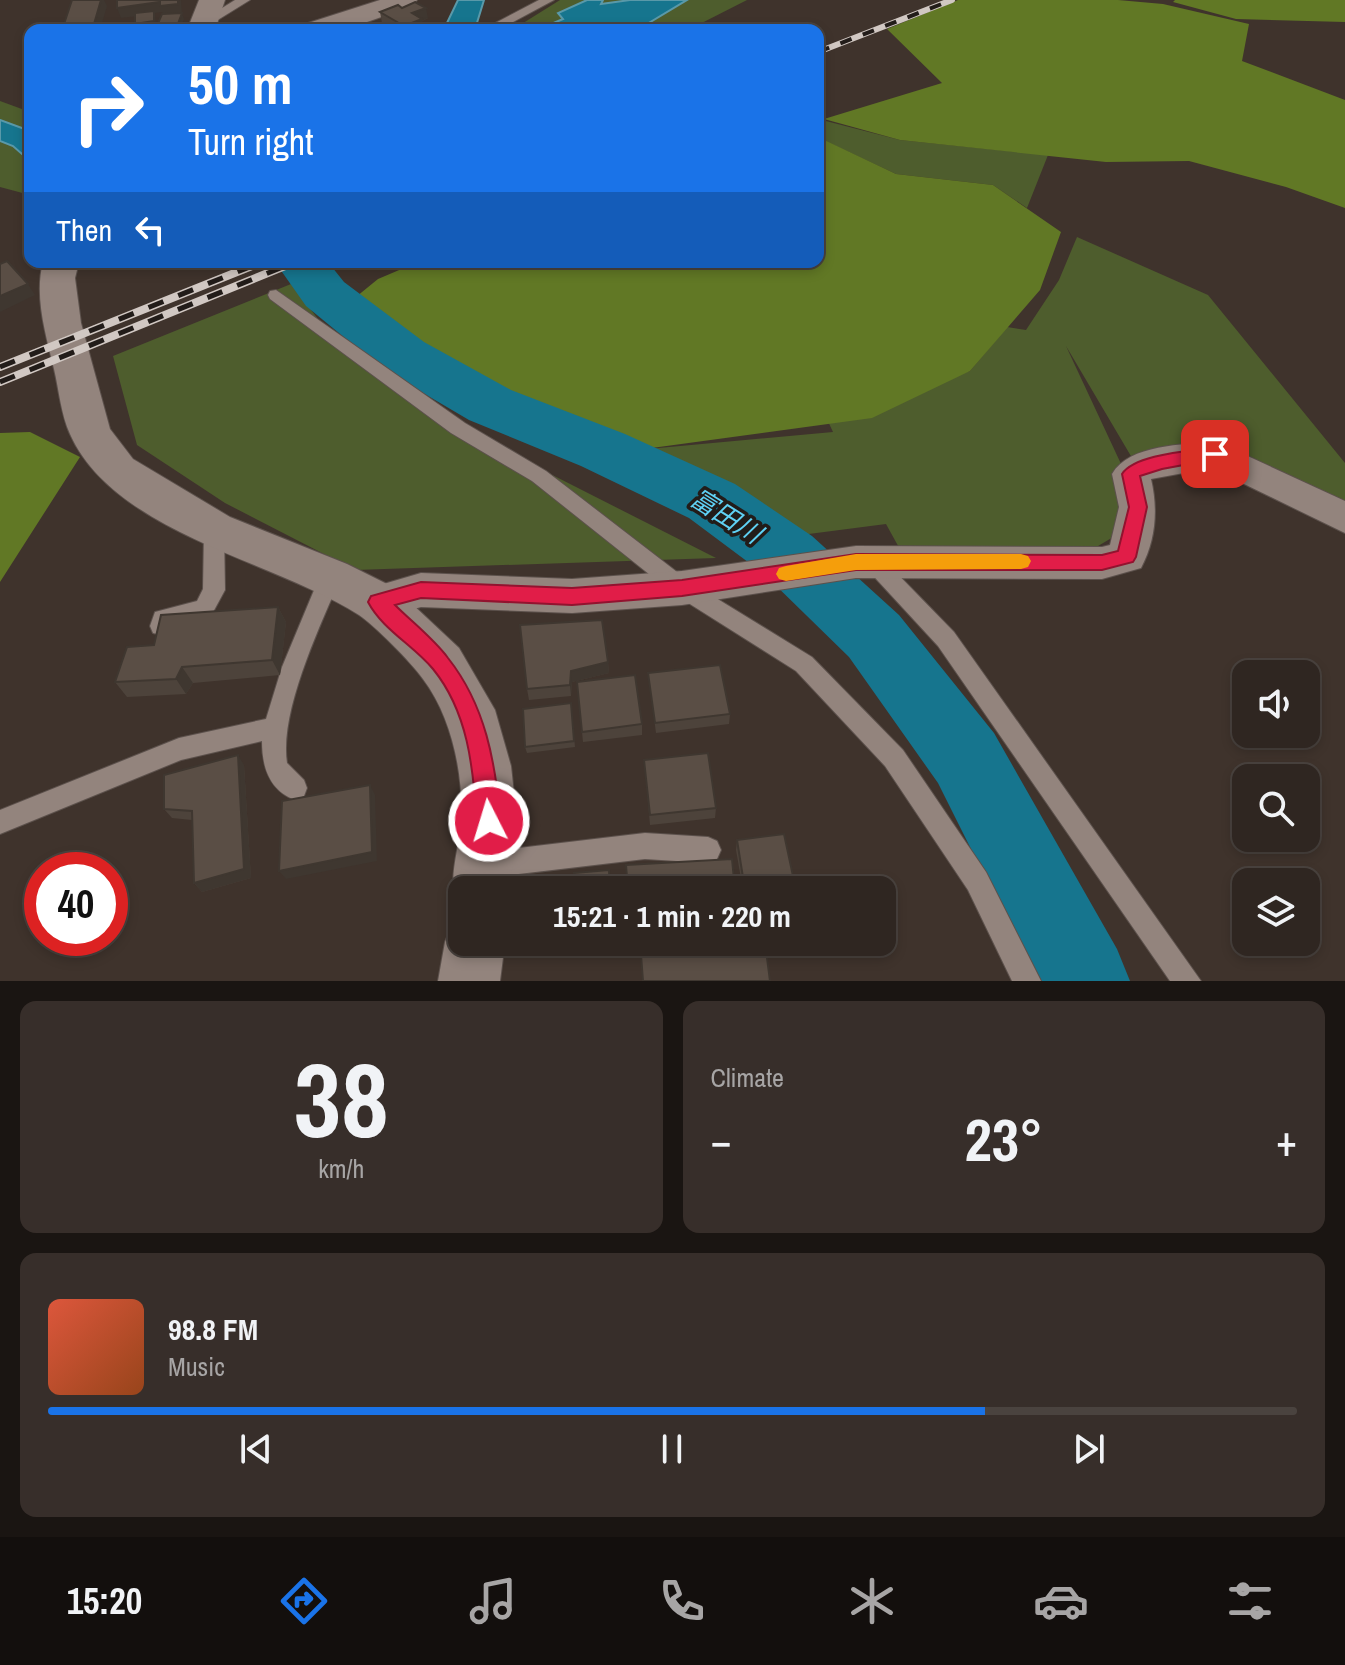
<!DOCTYPE html>
<html lang="en">
<head>
<meta charset="utf-8">
<style>
  body { margin:0; font-family:"Archivo Narrow","Noto Sans JP",sans-serif; background:#372e2a; color:#f1f3f6; height:100vh; display:flex; flex-direction:column; font-size:30px; white-space:nowrap }
  * { box-sizing:border-box; margin:0 }
  p { font-size:26px; color:#a7a5a5 }
  .icon { flex:none; width:44px; height:44px; fill:none; stroke:currentColor; stroke-width:2; stroke-linecap:round; stroke-linejoin:round }
  .map { position:relative; height:981px; overflow:hidden }
  .details { display:flex; flex-direction:column; gap:20px; padding:20px; background:#1a1512; flex:1 }
  .details>* { flex:none }
  .guide { position:absolute; left:24px; top:24px; width:800px; height:244px; border-radius:16px; box-shadow:0 4px 12px #0003,0 0 0 2px #4a433f; background:#1a73e8; color:#fff; overflow:hidden }
  .tools { position:absolute; left:1232px; top:660px; display:grid; gap:16px }
  .tools a { display:grid; place-items:center; width:88px; height:88px; border-radius:16px; background:#2f2621; box-shadow:0 4px 12px #0003,0 0 0 2px #4a433f; font-size:40px }
  .speed { position:absolute; left:24px; top:852px; display:flex; gap:16px; font-size:40px; font-weight:700; text-align:center }
  .speed>* { display:grid; place-content:center; width:104px; height:104px; border-radius:50%; background:#2f2621; box-shadow:0 4px 12px #0003,0 0 0 2px #4a433f; line-height:1 }
  .speed .limit { border:12px solid #d22; background:#fff; color:#111 }
  .pin { position:absolute; display:grid; place-items:center; width:68px; height:68px; color:#fff; margin:-34px; border-radius:16px; box-shadow:0 4px 12px #0006 }
  .me { position:absolute; width:88px; margin:-44px; rotate:355deg; stroke-linejoin:round; filter:drop-shadow(0 0 6px #0008) }
  .turn { display:flex; align-items:center; gap:28px; height:168px; padding:0 32px; font-size:36px }
  .turn .icon { width:104px; height:104px; stroke-width:2.5 }
  .turn b { display:block; font-size:56px; line-height:68px }
  .then { display:flex; align-items:center; height:76px; padding:0 32px; background:#0003; gap:16px; font-size:30px }
  .big { font-size:60px; font-weight:700; line-height:1.1 }
  .details .widget { flex:1; display:flex; flex-direction:column; justify-content:center; gap:12px; min-width:0; padding:0 28px; border-radius:16px; background:#372e2a }
  .details .dial { align-items:center; gap:0 }
  .dial b { font-size:104px; line-height:1 }
  .song { display:flex; align-items:center; gap:24px }
  .cover { width:96px; height:96px; border-radius:12px; background:linear-gradient(135deg,hsl(10 70% 55%),hsl(20 70% 35%)) }
  .played { height:8px; border-radius:4px; background:linear-gradient(90deg,#1a73e8 75%,#4a433f 75%) }
  .keys { display:flex; justify-content:space-around; direction:ltr }
  .heat { display:flex; justify-content:space-between; align-items:center; font-size:44px; direction:ltr }
  .details .tiles { flex:1; display:grid; gap:20px; grid-template-columns:1fr 1fr }
  .widget:last-child { grid-column:span 2 }
  .trip { position:absolute; left:448px; top:876px; width:448px; height:80px; border-radius:16px; background:#2f2621; box-shadow:0 4px 12px #0003,0 0 0 2px #4a433f; font-weight:700; line-height:80px; text-align:center }
  .tabs { display:flex; height:128px; justify-content:space-around; align-items:center; background:#130f0d; color:#a7a5a5 }
  .tabs .icon { width:56px; height:56px }
  .tabs .selected { color:#1a73e8 }
  .tabs b { font-size:36px; color:#f1f3f6 }
  .map>svg:first-child { display:block }
  .green { fill:#4e5d2d }
  .forest { fill:#617825 }
  .water { fill:#16758e; stroke:#5999a9; stroke-width:2 }
  .lines { fill:none; stroke-linecap:round; stroke-linejoin:round }
  .river { fill:#16758e; fill-rule:evenodd }
  .service-casing { stroke:#5c514c; stroke-width:2 }
  .minor-casing { stroke:#5c514c; stroke-width:2 }
  .tertiary-casing { stroke:#5c514c; stroke-width:2 }
  .service { fill:#93847d; fill-rule:evenodd }
  .minor { fill:#93847d; fill-rule:evenodd }
  .tertiary { fill:#93847d; fill-rule:evenodd }
  .rail-far1-casing { stroke:#d1c8c3; stroke-width:6 }
  .rail-casing { stroke:#d1c8c3; stroke-width:8 }
  .rail-far1 { stroke:#221c19; stroke-width:4; stroke-dasharray:12; stroke-linecap:butt }
  .rail { stroke:#221c19; stroke-width:5; stroke-dasharray:16; stroke-linecap:butt }
  .wall { fill:#4d433b }
  .shaded-wall { fill:#3f3730 }
  .building { fill:#5a4e45; stroke:#3f3730; stroke-width:2 }
  .route { fill:#e11d48; stroke:#92132f; stroke-width:2 }
  .slow { fill:#f59e0b }
  .labels { text-anchor:middle; stroke-width:7; stroke-linejoin:round; paint-order:stroke }
  .water-label { font-size:26px; font-style:italic; fill:#5fd1f4; stroke:#221c19 }
</style>
</head>
<body>
<div class="map">
<svg width="1345" height="981" viewBox="0 0 1345 981">
  <rect width="100%" height="100%" fill="#3f332c"/>
  <path class="green" d="M560,0H747L688,30H512Z
    M0,101L30,112V195L0,187Z
    M818,119L900,140L1048,155L1027,208L993,185L896,174L821,139Z
    M1077,237L1208,295L1345,463V503L1252,459L1138,468L1066,346L1122,466L1135,524L1088,552L902,553L886,524L801,535L637,450L833,432L826,417L970,371L1007,327L1026,330L1059,280Z
    M291,284L335,341L442,419L716,558L355,570L225,503L137,445L113,356Z"/>
  <path class="forest" d="M958,0H1118L1163,4L1249,24L1242,61L1345,100V208L1286,187L1189,161L1106,162L900,140L824,119L942,83L887,29Z
    M1175,0H1345V22L1236,19L1173,2Z
    M818,137L896,174L993,185L1061,232L1040,290L970,371L872,418L637,450L563,434L476,383L404,356L351,301L378,279L418,262H818Z
    M30,432L80,457L0,582V433Z"/>
  <path class="water" d="M458,0H484L476,26L467,30H449L446,25Z
    M587,0H603L601,4L630,0H687L637,30H537L563,19L558,13Z
    M0,120L30,131V161L13,146L0,141Z"/>
  <g class="lines">
    <path class="river" d="M275,262H328L344,282L424,342L511,390L625,434L735,484L812,536L899,615L994,733L1117,949L1130,981H1037L938,783L849,657L764,574L689,518L581,466L469,420L384,370L306,306Z"/>
    <g class="service-casing">
      <path id="service" d="M235,0H250L208,26L198,23Z
        M539,0H554L498,30H482Z
        M276,290L465,423L546,471L690,582L812,657L903,750L986,872L1041,981H1012L968,890L885,766L796,671L674,594L532,481L451,433L270,299L268,295L270,291Z
        M214,522L221,524L224,530L225,590L212,614L172,626L169,633L161,635L153,633L150,626L155,612L197,601L203,589L204,530L207,524Z
        M873,554L880,556L954,632L1201,981H1170L938,646L866,568L862,562L866,556Z
        M330,568L338,571L341,577C320,626 279,712 287,763L304,780L307,788L304,796L295,800C269,790 262,767 262,741L181,760L0,834V810L179,738L266,719L282,667L322,571Z
        M645,833L708,837L717,841L721,850L717,859L708,863L645,859L486,878L477,874L473,865L477,856L486,852Z"/>
    </g>
    <g class="minor-casing">
      <path id="minor" d="M1215,441L1345,501V533L1211,468L1151,479C1158,509 1156,540 1141,568L1102,579L856,578L682,605L572,613L421,607L378,619L363,614L357,602L363,590L421,573L572,579L682,571L856,546L1102,547L1110,545L1119,507L1112,474C1129,444 1184,445 1215,441Z"/>
    </g>
    <g class="tertiary-casing">
      <path id="tertiary" d="M199,0H225L215,30H187Z
        M380,0H417L413,6L344,30H301L305,24Z
        M43,262H79L75,278L81,323L110,429L133,459L230,517L347,564L395,588L459,648L495,710L511,766L517,821L510,890H462V911C444,886 459,853 461,823C464,776 452,717 423,679C412,663 374,625 359,615C275,561 114,533 70,434C61,415 59,390 54,369C46,335 34,297 43,262Z
        M462,917V942H505L500,981H438L445,942L454,921Z"/>
    </g>
    <use href="#service" class="service"/>
    <use href="#minor" class="minor"/>
    <use href="#tertiary" class="tertiary"/>
    <g class="rail-far1-casing">
      <path id="rail-far1" d="M818,52L952,0"/>
    </g>
    <g class="rail-casing">
      <path id="rail" d="M0,367L262,262
        M0,382L295,262"/>
    </g>
    <use href="#rail-far1" class="rail-far1"/>
    <use href="#rail" class="rail"/>
  </g>
  <path class="wall" d="M380,12L428,18L422,21L424,29L422,30H394L382,23Z
    M278,607L286,622L280,675L193,683L186,694L127,697L115,682L154,645Z
    M608,662L609,673L572,682L571,696L529,700L527,689Z
    M648,673L730,714L729,724L656,733Z
    M571,703L575,747L527,753L525,747Z
    M642,724V735L583,742L582,732Z
    M244,765L251,878L202,892L194,883L192,820L172,818L164,809Z
    M645,770L716,808L715,818L650,825Z
    M737,840L796,890H743L736,850Z
    M562,942V954L526,957L525,953Z"/>
  <path class="shaded-wall" d="M101,0H104L107,6L100,30H64L63,27Z
    M181,0L182,14L184,19L180,30H176L164,17L162,12L155,13L156,26L137,29L135,24L154,14L121,18L117,8Z
    M426,8L428,18L422,21L424,29L405,30L404,26L412,13Z
    M28,284L35,295L0,312V296Z
    M278,607L286,622L280,675L272,660Z
    M608,662L609,673L572,682L571,696L570,685L571,671Z
    M182,667L193,683L186,694L176,679Z
    M238,755L244,765L251,878L202,892L194,883Z
    M370,785L375,795L377,861L286,879L279,871Z"/>
  <path class="building" d="M72,0H101L94,24L63,27Z
    M117,0H178V4L160,6V2L117,8Z
    M415,2L426,8L412,13L422,19L404,26L380,12L398,5L402,8Z
    M154,11V21L135,24V13Z
    M182,13L176,29L155,30L162,14Z
    M7,261L28,284L0,296V264Z
    M278,607L272,660L182,667L176,679L115,682L127,647L154,645L161,615Z
    M602,620L608,662L571,671L570,685L527,689L520,625Z
    M720,665L730,714L655,723L648,673Z
    M635,675L642,724L582,732L577,682Z
    M571,703L574,741L525,747L523,709Z
    M708,753L716,808L650,815L644,760Z
    M238,755L244,869L194,883L192,811L164,809V775Z
    M370,785L372,852L279,871L282,801Z
    M784,834L796,890H745L737,840Z
    M732,859L735,890H628L626,865Z
    M609,870L610,890H574V873Z
    M560,886L561,890H525Z
    M525,942H561V950L525,953Z
    M640,942H765L770,981H643Z"/>
  <path class="route" d="M1215,447L1221,449L1224,454L1221,458L1162,469L1140,476L1147,507L1136,557L1133,562L1102,570H856L682,596L572,605L421,598L395,605C412,622 434,639 448,658C486,706 495,762 501,821L497,829L489,832L481,829L477,821C473,767 468,712 433,669C414,646 382,629 368,602L371,596L421,582L572,588L682,580L856,554L1102,555L1118,551L1129,507L1122,474C1135,454 1191,451 1215,447Z"/>
  <path class="slow" d="M856,554H1021L1028,556L1031,561L1028,567L1021,569L856,570L786,581L779,579L776,574L779,568L786,566Z"/>
  <g class="labels">
    <g class="water-label">
      <text transform="translate(726 516) rotate(32)" y="9">富田川</text>
    </g>
  </g>
</svg>
<div class="tools">
<a><svg class="icon" aria-label="sound" viewBox="0 0 24 24"><path d="M4 9h4l5-4v14l-5-4H4zM17 9q2 3 0 6"/></svg></a>
<a><svg class="icon" aria-label="search" viewBox="0 0 24 24"><circle cx="10" cy="10" r="6"/><path d="M15 15l6 6"/></svg></a>
<a><svg class="icon" aria-label="layers" viewBox="0 0 24 24"><path d="M12 4l9 5-9 5-9-5zM3 14l9 5 9-5"/></svg></a>
</div>
<div class="speed"><div class="limit">40</div></div>
<div class="pin" style="left:1215px;top:454px;background:#d93025"><svg class="icon" aria-label="arrive" viewBox="0 0 24 24"><path d="M6 21V4h12l-3 4 3 4H6"/></svg></div>
<svg class="me" style="left:489px;top:821px" viewBox="-20 -20 40 40"><circle r="17" fill="#e11d48" stroke="#fff" stroke-width="3"/><path d="M0-11L8 9 0 5-8 9z" fill="#fff"/></svg>
<div class="trip">15:21 · 1 min · 220 m</div>
<div class="guide">
<div class="turn"><svg class="icon" aria-label="right" viewBox="0 0 24 24"><path d="M7 20v-9h11M14 6l5 5-5 5"/></svg><div><b>50 m</b>Turn right</div></div>
<div class="then">Then<svg class="icon" aria-label="left" viewBox="0 0 24 24"><path d="M17 20v-9H6M10 6l-5 5 5 5"/></svg></div>
</div>
</div>
<section class="details">
<div class="tiles">
<div class="widget dial"><b>38</b><p>km/h</p></div>
<div class="widget"><p>Climate</p>
<div class="heat"><a>−</a><b class="big">23°</b><a>+</a></div>
</div>
<div class="widget">
<div class="song"><i class="cover"></i><div><b>98.8 FM</b><p>Music</p></div></div>
<div class="played"></div>
<div class="keys"><svg class="icon" aria-label="previous" viewBox="0 0 24 24"><path d="M18 5L8 12l10 7zM5 5v14"/></svg><svg class="icon" aria-label="pause" viewBox="0 0 24 24"><path d="M8 5v14M16 5v14"/></svg><svg class="icon" aria-label="next" viewBox="0 0 24 24"><path d="M6 5l10 7-10 7zM19 5v14"/></svg></div>
</div>
</div>
</section>
<nav class="tabs">
<b>15:20</b>
<svg class="icon selected" aria-label="directions" viewBox="0 0 24 24"><path d="M12 3l9 9-9 9-9-9zM9 14v-3h6M13 9l2 2-2 2"/></svg>
<svg class="icon" aria-label="music" viewBox="0 0 24 24"><path d="M9 18V5l10-2v13"/><circle cx="6" cy="18" r="3"/><circle cx="16" cy="16" r="3"/></svg>
<svg class="icon" aria-label="phone" viewBox="0 0 24 24"><path d="M5 4h4l2 5-3 2q2 4 5 5l2-3 5 2v4C11 20 4 13 5 4z"/></svg>
<svg class="icon" aria-label="climate" viewBox="0 0 24 24"><path d="M12 3v18M4 7l16 10M4 17L20 7"/></svg>
<svg class="icon" aria-label="car" viewBox="0 0 24 24"><path d="M5 17H2v-5l4-1 3-4h7l3 4 3 1v5h-3M9 17h6M6 11h13"/><circle cx="7" cy="17" r="2"/><circle cx="17" cy="17" r="2"/></svg>
<svg class="icon" aria-label="filters" viewBox="0 0 24 24"><path d="M4 7h16M4 17h16"/><circle cx="9" cy="7" r="2"/><circle cx="15" cy="17" r="2"/></svg>
</nav>
</body>
</html>
